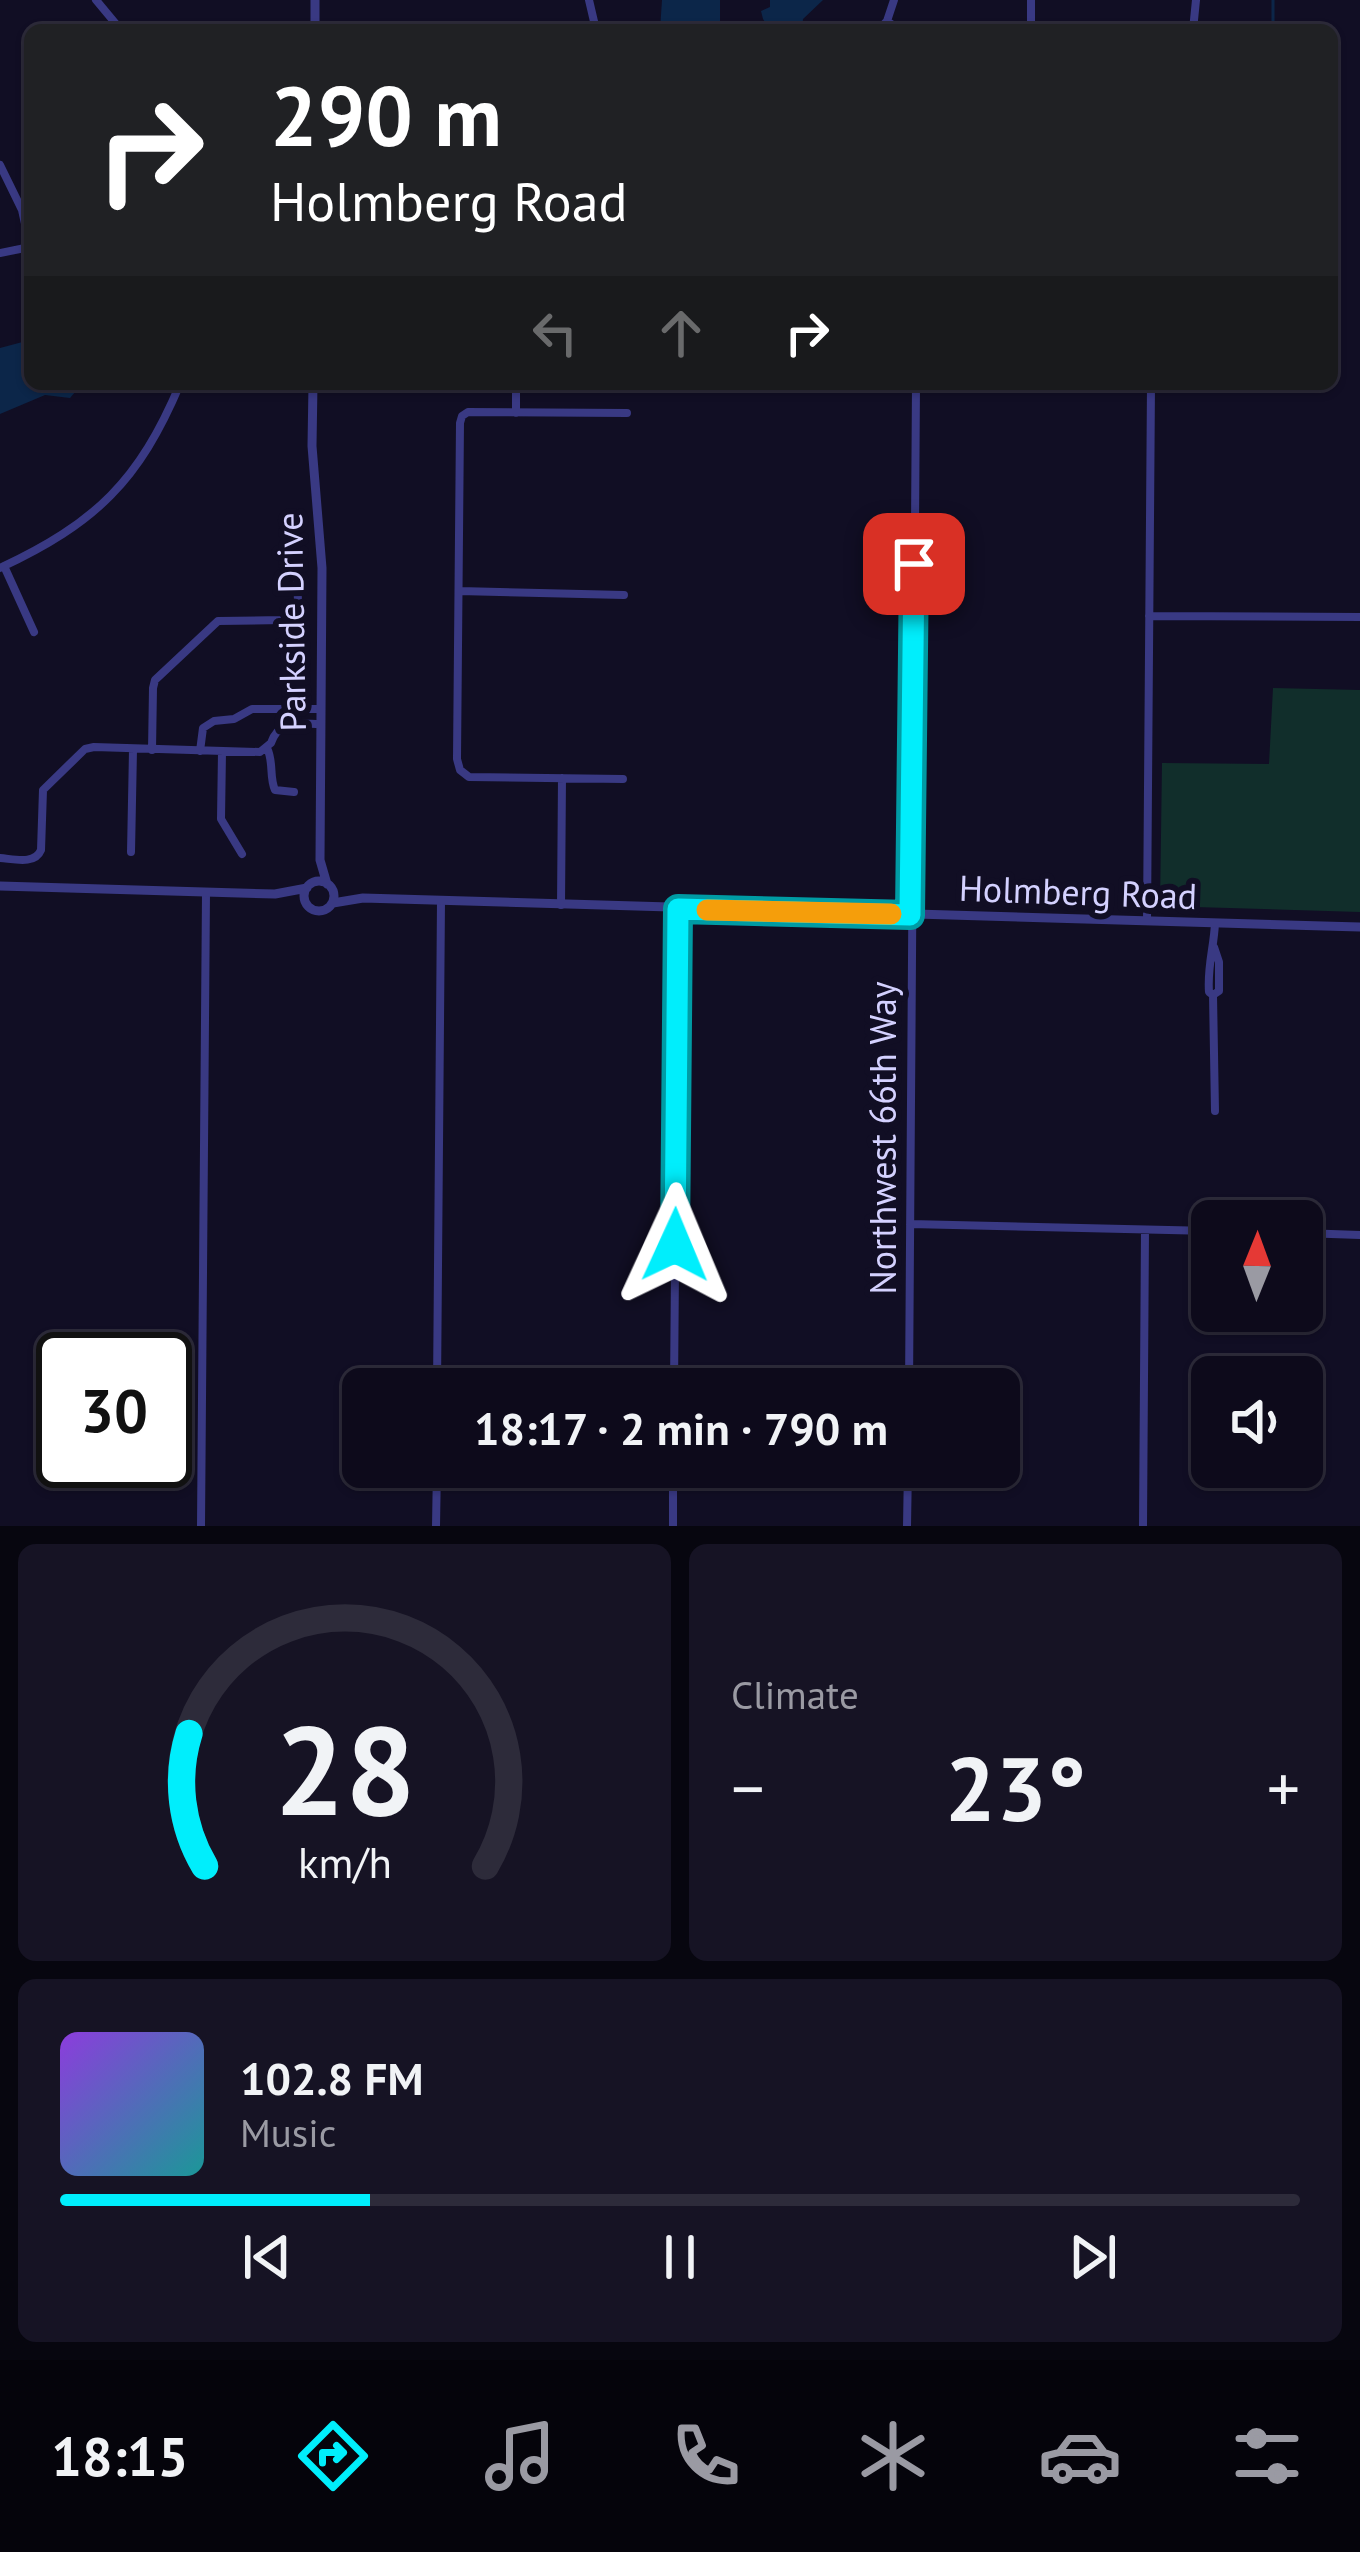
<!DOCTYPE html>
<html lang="en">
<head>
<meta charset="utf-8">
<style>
  body { margin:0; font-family:"PT Sans",sans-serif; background:#161324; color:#f1f3f6; height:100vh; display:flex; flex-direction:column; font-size:45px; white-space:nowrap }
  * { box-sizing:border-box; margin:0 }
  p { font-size:39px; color:#9a9aa3 }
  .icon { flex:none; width:66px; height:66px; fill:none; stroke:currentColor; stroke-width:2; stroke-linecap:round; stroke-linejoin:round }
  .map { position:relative; height:1526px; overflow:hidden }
  .panel { display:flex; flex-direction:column; gap:18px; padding:18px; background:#07060f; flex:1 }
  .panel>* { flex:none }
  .banner { position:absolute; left:24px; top:24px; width:1314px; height:366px; border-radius:18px; box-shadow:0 3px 9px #0004,0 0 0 3px #2d2b3a; background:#202124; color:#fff; overflow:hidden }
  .needle { width:78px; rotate:1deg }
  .tools { position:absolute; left:1191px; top:1200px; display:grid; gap:24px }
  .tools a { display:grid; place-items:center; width:132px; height:132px; border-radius:18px; background:#0d0a1b; box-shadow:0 3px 9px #0004,0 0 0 3px #2d2b3a; font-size:60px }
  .speed { position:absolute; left:36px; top:1332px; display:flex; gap:24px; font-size:60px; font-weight:700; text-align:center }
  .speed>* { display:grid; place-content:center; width:156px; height:156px; border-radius:50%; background:#0d0a1b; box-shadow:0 3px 9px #0004,0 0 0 3px #2d2b3a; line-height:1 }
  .speed .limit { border:6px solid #111; border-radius:18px; background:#fff; color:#111 }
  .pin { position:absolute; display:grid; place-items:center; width:102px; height:102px; color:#fff; margin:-51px; border-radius:24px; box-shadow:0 6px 18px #0006 }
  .me { position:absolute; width:132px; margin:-66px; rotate:1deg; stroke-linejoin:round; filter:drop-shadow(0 0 9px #0008) }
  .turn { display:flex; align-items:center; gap:42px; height:252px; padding:0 48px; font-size:54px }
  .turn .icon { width:156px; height:156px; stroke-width:2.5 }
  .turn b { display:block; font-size:84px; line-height:102px }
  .lanes { display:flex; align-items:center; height:114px; padding:0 48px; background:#0003; justify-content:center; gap:60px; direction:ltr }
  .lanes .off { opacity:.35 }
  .big { font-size:90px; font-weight:700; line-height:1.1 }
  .panel .tile { flex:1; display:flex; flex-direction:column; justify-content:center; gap:18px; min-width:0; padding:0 42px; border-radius:18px; background:#161324 }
  .panel .dial { align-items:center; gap:0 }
  .dial svg { height:312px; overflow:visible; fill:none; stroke:#2d2b3a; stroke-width:7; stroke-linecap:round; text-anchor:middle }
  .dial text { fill:#f1f3f6; stroke:none }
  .song { display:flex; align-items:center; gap:36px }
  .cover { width:144px; height:144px; border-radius:18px; background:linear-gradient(135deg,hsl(270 70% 55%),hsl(180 70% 35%)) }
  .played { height:12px; border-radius:6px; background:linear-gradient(90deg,#00eefc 25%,#2d2b3a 25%) }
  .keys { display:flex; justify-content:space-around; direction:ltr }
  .heat { display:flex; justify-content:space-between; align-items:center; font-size:66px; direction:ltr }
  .panel .tiles { flex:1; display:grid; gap:18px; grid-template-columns:1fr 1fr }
  .tile:last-child { grid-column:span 2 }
  .trip { position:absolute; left:342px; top:1368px; width:678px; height:120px; border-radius:18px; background:#0d0a1b; box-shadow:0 3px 9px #0004,0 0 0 3px #2d2b3a; font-weight:700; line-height:120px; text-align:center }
  .menu { display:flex; height:192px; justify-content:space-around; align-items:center; background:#05040b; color:#9a9aa3 }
  .menu .icon { width:84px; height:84px }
  .menu .selected { color:#00eefc }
  .menu b { font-size:54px; color:#f1f3f6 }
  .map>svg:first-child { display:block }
  .green { fill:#112e2b }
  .water { fill:#0c2649 }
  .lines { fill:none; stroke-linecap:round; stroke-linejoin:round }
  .stream { stroke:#0c2649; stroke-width:3 }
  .minor { stroke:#393983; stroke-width:8 }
  .tertiary { stroke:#393983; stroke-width:9 }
  .route-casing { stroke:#009ba4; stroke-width:30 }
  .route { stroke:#00eefc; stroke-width:21 }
  .slow { stroke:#f59e0b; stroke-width:21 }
  .labels { text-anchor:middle; stroke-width:12; stroke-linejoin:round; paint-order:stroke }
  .street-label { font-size:36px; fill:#d4d1ff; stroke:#110e24 }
</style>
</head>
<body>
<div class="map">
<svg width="1360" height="1526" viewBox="0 0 1360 1526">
  <rect width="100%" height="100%" fill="#110e24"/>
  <path class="green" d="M1273,688L1360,690V912L1160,906L1162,763L1269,764Z"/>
  <path class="water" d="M662,0H720V30H660Z
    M770,0H823L803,19L802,30H770L763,19L761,11L770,7Z
    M30,340V384H82L70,398L45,395L0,414V348Z"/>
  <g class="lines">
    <path class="stream" d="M1273,30V0"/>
    <path class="minor" d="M96,0L121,30
      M589,0L596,30
      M887,21L900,30
      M878,30L887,21L894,0
      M1031,30V0
      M1193,30L1196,0
      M0,165L22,210L30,247
      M0,253L30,247
      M516,413V384
      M4,566L34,632
      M0,568C96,523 139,481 180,384
      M459,591L624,595
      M1149,616L1360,617
      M267,748C274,762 269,777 275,790L294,792
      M152,750L153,688L155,680L218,621L283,620L294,617L298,601L296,557
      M200,751L203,728L214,721L234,719L252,709H321
      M222,752L221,819L242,854
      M623,779L469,777L460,770L457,759L460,423L462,416L468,412L627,413
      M131,852L133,750
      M0,858C14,859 35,865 41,850L43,790L85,749L94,747L260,752L271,743C279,719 300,724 320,724
      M561,905L562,778
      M1147,921L1151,384
      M1213,995L1219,991V962L1214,947
      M1215,1111L1213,995L1209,992C1207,967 1214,947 1215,923
      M910,1224L1212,1231
      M1302,1233L1360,1235
      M437,1389L441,901
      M674,1389L678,909
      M909,1389L916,384
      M201,1526L206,893
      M436,1526L437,1467
      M673,1526V1467
      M907,1526L908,1467
      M1143,1526L1145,1230"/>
    <path class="tertiary" d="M315,30V0
      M313,384L312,446L322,568L320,860L327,884
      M304 896a15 15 0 1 1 30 0a15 15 0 1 1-30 0Z
      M0,886L275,894L307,888
      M333,903L363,898L1360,927"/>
  </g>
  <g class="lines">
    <g class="route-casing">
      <path id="route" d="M675,1245L678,909L910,915L914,564"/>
    </g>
    <use href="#route" class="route"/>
    <path class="slow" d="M707,910L891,914"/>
  </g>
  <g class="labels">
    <g class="street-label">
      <text transform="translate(291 622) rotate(-91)" y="13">Parkside Drive</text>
      <text transform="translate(1078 892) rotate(2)" y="13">Holmberg Road</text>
      <text transform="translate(883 1138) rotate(-90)" y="13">Northwest 66th Way</text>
    </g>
  </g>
</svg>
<div class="tools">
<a><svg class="needle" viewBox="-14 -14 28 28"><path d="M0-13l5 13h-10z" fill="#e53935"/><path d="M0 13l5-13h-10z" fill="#9a9aa3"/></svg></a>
<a><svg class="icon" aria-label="sound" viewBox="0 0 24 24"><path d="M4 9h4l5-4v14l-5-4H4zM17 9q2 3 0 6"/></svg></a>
</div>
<div class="speed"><div class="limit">30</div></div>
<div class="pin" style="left:914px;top:564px;background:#d93025"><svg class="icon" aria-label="arrive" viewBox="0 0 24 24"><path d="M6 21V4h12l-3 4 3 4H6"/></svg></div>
<svg class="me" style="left:675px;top:1245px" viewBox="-20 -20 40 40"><path d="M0-17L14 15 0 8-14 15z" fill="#00eefc" stroke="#fff" stroke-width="4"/></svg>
<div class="trip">18:17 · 2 min · 790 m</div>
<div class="banner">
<div class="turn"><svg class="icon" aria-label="right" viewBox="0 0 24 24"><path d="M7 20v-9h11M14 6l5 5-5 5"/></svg><div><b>290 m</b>Holmberg Road</div></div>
<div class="lanes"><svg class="icon off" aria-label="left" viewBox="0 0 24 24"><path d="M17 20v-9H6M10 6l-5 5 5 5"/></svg><svg class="icon off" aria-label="ahead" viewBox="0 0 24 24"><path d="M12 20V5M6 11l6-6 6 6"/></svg><svg class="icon" aria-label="right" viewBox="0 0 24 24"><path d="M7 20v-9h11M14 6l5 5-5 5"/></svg></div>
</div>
</div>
<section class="panel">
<div class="tiles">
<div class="tile dial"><svg viewBox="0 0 100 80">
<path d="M14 69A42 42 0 1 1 86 69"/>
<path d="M14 69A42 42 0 0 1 10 35" stroke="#00eefc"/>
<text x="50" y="56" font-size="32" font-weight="700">28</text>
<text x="50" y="72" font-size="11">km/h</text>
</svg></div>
<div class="tile"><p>Climate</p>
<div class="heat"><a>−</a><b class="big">23°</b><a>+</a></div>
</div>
<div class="tile">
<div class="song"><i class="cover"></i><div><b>102.8 FM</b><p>Music</p></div></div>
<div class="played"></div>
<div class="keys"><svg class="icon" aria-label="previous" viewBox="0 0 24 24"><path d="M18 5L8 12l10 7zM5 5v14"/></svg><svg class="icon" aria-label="pause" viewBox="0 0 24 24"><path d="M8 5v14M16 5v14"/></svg><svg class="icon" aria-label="next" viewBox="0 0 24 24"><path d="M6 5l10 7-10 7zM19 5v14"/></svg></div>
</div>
</div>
</section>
<nav class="menu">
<b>18:15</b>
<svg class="icon selected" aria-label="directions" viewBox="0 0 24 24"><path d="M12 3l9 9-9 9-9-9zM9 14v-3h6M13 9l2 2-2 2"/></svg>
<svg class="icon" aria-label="music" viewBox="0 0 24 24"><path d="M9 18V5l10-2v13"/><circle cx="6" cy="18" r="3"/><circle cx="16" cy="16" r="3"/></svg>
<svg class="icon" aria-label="phone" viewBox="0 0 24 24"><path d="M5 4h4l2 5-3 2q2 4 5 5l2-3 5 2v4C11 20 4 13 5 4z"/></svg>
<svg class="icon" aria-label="climate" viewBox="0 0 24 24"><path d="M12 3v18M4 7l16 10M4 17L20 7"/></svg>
<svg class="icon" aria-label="car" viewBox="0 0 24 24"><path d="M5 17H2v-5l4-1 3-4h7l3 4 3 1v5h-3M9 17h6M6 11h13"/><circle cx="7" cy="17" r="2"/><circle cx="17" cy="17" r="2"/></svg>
<svg class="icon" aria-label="filters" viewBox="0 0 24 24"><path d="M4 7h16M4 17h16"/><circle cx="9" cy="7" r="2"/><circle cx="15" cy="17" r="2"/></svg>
</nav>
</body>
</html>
